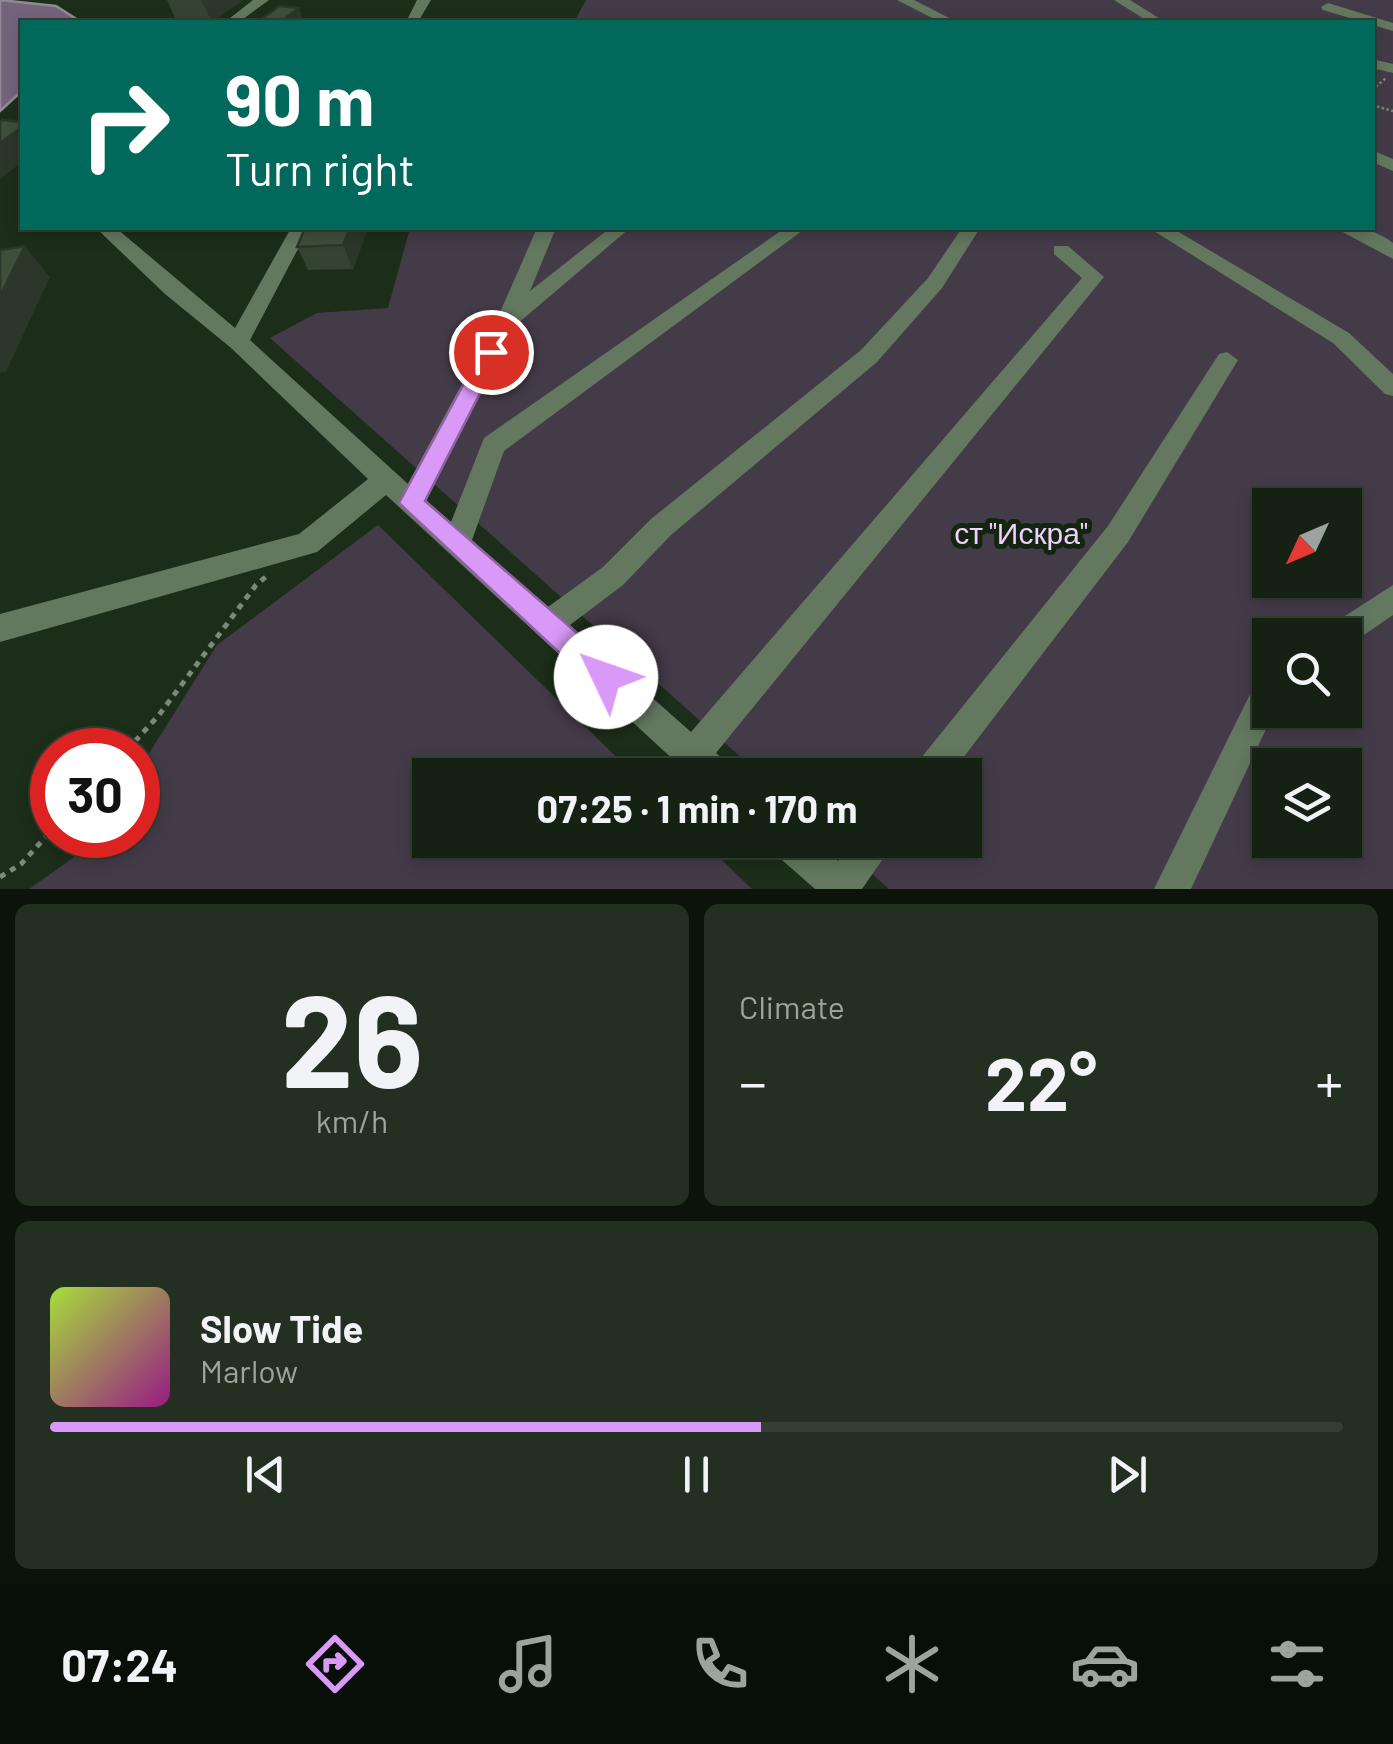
<!DOCTYPE html>
<html lang="en">
<head>
<meta charset="utf-8">
<style>
  body { margin:0; font-family:Barlow,sans-serif; background:#222f21; color:#f1f3f6; height:100vh; display:flex; flex-direction:column; font-size:38px; white-space:nowrap }
  * { box-sizing:border-box; margin:0 }
  p { font-size:32px; color:#9da4a0 }
  .icon { flex:none; width:55px; height:55px; fill:none; stroke:currentColor; stroke-width:2; stroke-linecap:round; stroke-linejoin:round }
  .map { position:relative; height:889px; overflow:hidden }
  .panel { display:flex; flex-direction:column; gap:15px; padding:15px; background:#0c130a; flex:1 }
  .panel>* { flex:none }
  .hud { position:absolute; left:20px; top:20px; width:1355px; height:210px; border-radius:0px; box-shadow:0 5px 15px #0003,0 0 0 2px #343f33; background:#00695c; color:#fff; overflow:hidden }
  .needle { width:65px; rotate:226deg }
  .fabs { position:absolute; left:1252px; top:488px; display:grid; gap:20px }
  .fabs a { display:grid; place-items:center; width:110px; height:110px; border-radius:0px; background:#152213; box-shadow:0 5px 15px #0003,0 0 0 2px #343f33; font-size:50px }
  .speed { position:absolute; left:30px; top:728px; display:flex; gap:20px; font-size:50px; font-weight:700; text-align:center }
  .speed>* { display:grid; place-content:center; width:130px; height:130px; border-radius:50%; background:#152213; box-shadow:0 5px 15px #0003,0 0 0 2px #343f33; line-height:1 }
  .speed .limit { border:15px solid #d22; background:#fff; color:#111 }
  .pin { position:absolute; display:grid; place-items:center; width:85px; height:85px; color:#fff; margin:-42px; border:5px solid #fff; border-radius:50%; box-shadow:0 2px 10px #0007 }
  .me { position:absolute; width:110px; margin:-55px; rotate:312deg; stroke-linejoin:round; filter:drop-shadow(0 0 8px #0008) }
  .turn { display:flex; align-items:center; gap:35px; height:210px; padding:0 40px; font-size:45px }
  .turn .icon { width:130px; height:130px; stroke-width:2.5 }
  .turn b { display:block; font-size:70px; line-height:85px }
  .big { font-size:75px; font-weight:700; line-height:1.1 }
  .panel .tile { flex:1; display:flex; flex-direction:column; justify-content:center; gap:15px; min-width:0; padding:0 35px; border-radius:15px; background:#222f21 }
  .panel .dial { align-items:center; gap:0 }
  .dial b { font-size:130px; line-height:1 }
  .song { display:flex; align-items:center; gap:30px }
  .cover { width:120px; height:120px; border-radius:15px; background:linear-gradient(135deg,hsl(80 70% 55%),hsl(310 70% 35%)) }
  .played { height:10px; border-radius:5px; background:linear-gradient(90deg,#d99af7 55%,#343f33 55%) }
  .keys { display:flex; justify-content:space-around; direction:ltr }
  .heat { display:flex; justify-content:space-between; align-items:center; font-size:55px; direction:ltr }
  .panel .tiles { flex:1; display:grid; gap:15px; grid-template-columns:1fr 1fr }
  .tile:last-child { grid-column:span 2 }
  .trip { position:absolute; left:412px; top:758px; width:570px; height:100px; border-radius:0px; background:#152213; box-shadow:0 5px 15px #0003,0 0 0 2px #343f33; font-weight:700; line-height:100px; text-align:center }
  .dock { display:flex; height:160px; justify-content:space-around; align-items:center; background:#080e08; color:#9da4a0 }
  .dock .icon { width:70px; height:70px }
  .dock .selected { color:#d99af7 }
  .dock b { font-size:45px; color:#f1f3f6 }
  .map>svg:first-child { display:block }
  .green { fill:#443b48; fill-rule:evenodd }
  .water { fill:#73647b; stroke:#918a96; stroke-width:2.5 }
  .lines { fill:none; stroke-linecap:round; stroke-linejoin:round }
  .path-far1 { stroke:#7b8a79; stroke-width:2.5; stroke-dasharray:2.5 2.5; stroke-linecap:butt }
  .path { stroke:#7b8a79; stroke-width:5; stroke-dasharray:6 6; stroke-linecap:butt }
  .minor { fill:#63785f; fill-rule:evenodd }
  .wall { fill:#354432 }
  .shaded-wall { fill:#2b3729 }
  .building { fill:#3e4f3a; stroke:#2b3729; stroke-width:2.5 }
  .route { fill:#d99af7; stroke:#8d64a1; stroke-width:2.5 }
  .labels { text-anchor:middle; stroke-width:10; stroke-linejoin:round; paint-order:stroke }
  .park-label { font-size:30px; fill:#efd0fe; stroke:#13240f }
</style>
</head>
<body>
<div class="map">
<svg width="1393" height="889" viewBox="0 0 1393 889">
  <rect width="100%" height="100%" fill="#1c2e19"/>
  <path class="green" d="M586,0H1393V889H889L834,840H965V775H761L270,338L317,313L388,308L410,228H1372V22H574ZM1270,505H1345V580H1270ZM1270,635H1345V710H1270ZM1270,765H1345V840H1270Z
    M378,525L635,775H430V840H701L752,889H29L90,846L97,835H138V771L217,645Z"/>
  <path class="water" d="M0,0L56,6L81,22H22V91L0,111Z"/>
  <g class="lines">
    <path class="path-far1" d="M1372,90L1386,78
      M1372,105L1393,111"/>
    <path class="path" d="M127,750L159,715L256,585L268,575
      M0,877L21,864L52,830"/>
    <path class="minor" d="M253,0H269L239,22H225Z
      M417,0H431L418,22H406Z
      M897,0H914L957,22H940Z
      M1114,0H1130L1165,22H1149Z
      M1328,3L1393,23V31L1323,10L1321,7Z
      M1372,59L1393,64V73L1372,68Z
      M1372,150L1393,159V171L1372,162Z
      M96,228H116L235,328L291,228H309L250,340L408,484L498,317L537,228H556L530,291L610,228H630L516,325L426,500L451,522L484,438L785,228H806L504,451L472,540L548,607L603,567L651,519L861,350L928,278L962,228H980L942,288L877,362L671,535L623,585L570,625L691,732L1082,278L1054,254V246H1068L1104,277L716,753L727,763L732,775H690L386,495L317,552L0,642V614L299,534L368,479L230,347L165,294Z
      M1149,228H1172L1349,333L1393,374V396L1385,394L1333,343Z
      M1335,228C1357,227 1375,229 1393,243V259Z
      M1227,352L1238,360L1128,542L950,775H912L917,763L1108,526L1219,354Z
      M1393,585V615L1345,648V635H1327L1331,625Z
      M1270,672V710H1275L1191,889H1154L1259,676Z
      M769,840H814L838,861L855,840H896L862,889H815L774,853Z"/>
  </g>
  <path class="wall" d="M167,0H243L212,22L176,20Z
    M368,228L353,269L308,270L297,247Z"/>
  <path class="shaded-wall" d="M201,0H243L212,22Z
    M299,8L304,22H280Z
    M22,127V162L0,179V143Z
    M350,228H368L353,269L343,245Z
    M25,246L50,277L6,372L0,373V296Z"/>
  <path class="building" d="M279,6L299,8L280,22H258Z
    M2,120L22,122V127L0,143V122Z
    M305,228H350L343,245L297,247Z
    M25,246L0,296V250Z"/>
  <path class="route" d="M491,345L501,352L425,501L616,667L620,677L616,686L606,690L595,686L399,503L481,352Z"/>
  <g class="labels">
    <g class="park-label">
      <text x="1021" y="544">ст "Искра"</text>
    </g>
  </g>
</svg>
<div class="fabs">
<a><svg class="needle" viewBox="-14 -14 28 28"><path d="M0-13l5 13h-10z" fill="#e53935"/><path d="M0 13l5-13h-10z" fill="#9da4a0"/></svg></a>
<a><svg class="icon" aria-label="search" viewBox="0 0 24 24"><circle cx="10" cy="10" r="6"/><path d="M15 15l6 6"/></svg></a>
<a><svg class="icon" aria-label="layers" viewBox="0 0 24 24"><path d="M12 4l9 5-9 5-9-5zM3 14l9 5 9-5"/></svg></a>
</div>
<div class="speed"><div class="limit">30</div></div>
<div class="pin" style="left:491px;top:352px;background:#d93025"><svg class="icon" aria-label="arrive" viewBox="0 0 24 24"><path d="M6 21V4h12l-3 4 3 4H6"/></svg></div>
<svg class="me" style="left:606px;top:677px" viewBox="-20 -20 40 40"><circle r="19" fill="#fff"/><path d="M0-13L10 11 0 6-10 11z" fill="#d99af7"/></svg>
<div class="trip">07:25 · 1 min · 170 m</div>
<div class="hud">
<div class="turn"><svg class="icon" aria-label="right" viewBox="0 0 24 24"><path d="M7 20v-9h11M14 6l5 5-5 5"/></svg><div><b>90 m</b>Turn right</div></div>
</div>
</div>
<section class="panel">
<div class="tiles">
<div class="tile dial"><b>26</b><p>km/h</p></div>
<div class="tile"><p>Climate</p>
<div class="heat"><a>−</a><b class="big">22°</b><a>+</a></div>
</div>
<div class="tile">
<div class="song"><i class="cover"></i><div><b>Slow Tide</b><p>Marlow</p></div></div>
<div class="played"></div>
<div class="keys"><svg class="icon" aria-label="previous" viewBox="0 0 24 24"><path d="M18 5L8 12l10 7zM5 5v14"/></svg><svg class="icon" aria-label="pause" viewBox="0 0 24 24"><path d="M8 5v14M16 5v14"/></svg><svg class="icon" aria-label="next" viewBox="0 0 24 24"><path d="M6 5l10 7-10 7zM19 5v14"/></svg></div>
</div>
</div>
</section>
<nav class="dock">
<b>07:24</b>
<svg class="icon selected" aria-label="directions" viewBox="0 0 24 24"><path d="M12 3l9 9-9 9-9-9zM9 14v-3h6M13 9l2 2-2 2"/></svg>
<svg class="icon" aria-label="music" viewBox="0 0 24 24"><path d="M9 18V5l10-2v13"/><circle cx="6" cy="18" r="3"/><circle cx="16" cy="16" r="3"/></svg>
<svg class="icon" aria-label="phone" viewBox="0 0 24 24"><path d="M5 4h4l2 5-3 2q2 4 5 5l2-3 5 2v4C11 20 4 13 5 4z"/></svg>
<svg class="icon" aria-label="climate" viewBox="0 0 24 24"><path d="M12 3v18M4 7l16 10M4 17L20 7"/></svg>
<svg class="icon" aria-label="car" viewBox="0 0 24 24"><path d="M5 17H2v-5l4-1 3-4h7l3 4 3 1v5h-3M9 17h6M6 11h13"/><circle cx="7" cy="17" r="2"/><circle cx="17" cy="17" r="2"/></svg>
<svg class="icon" aria-label="filters" viewBox="0 0 24 24"><path d="M4 7h16M4 17h16"/><circle cx="9" cy="7" r="2"/><circle cx="15" cy="17" r="2"/></svg>
</nav>
</body>
</html>
